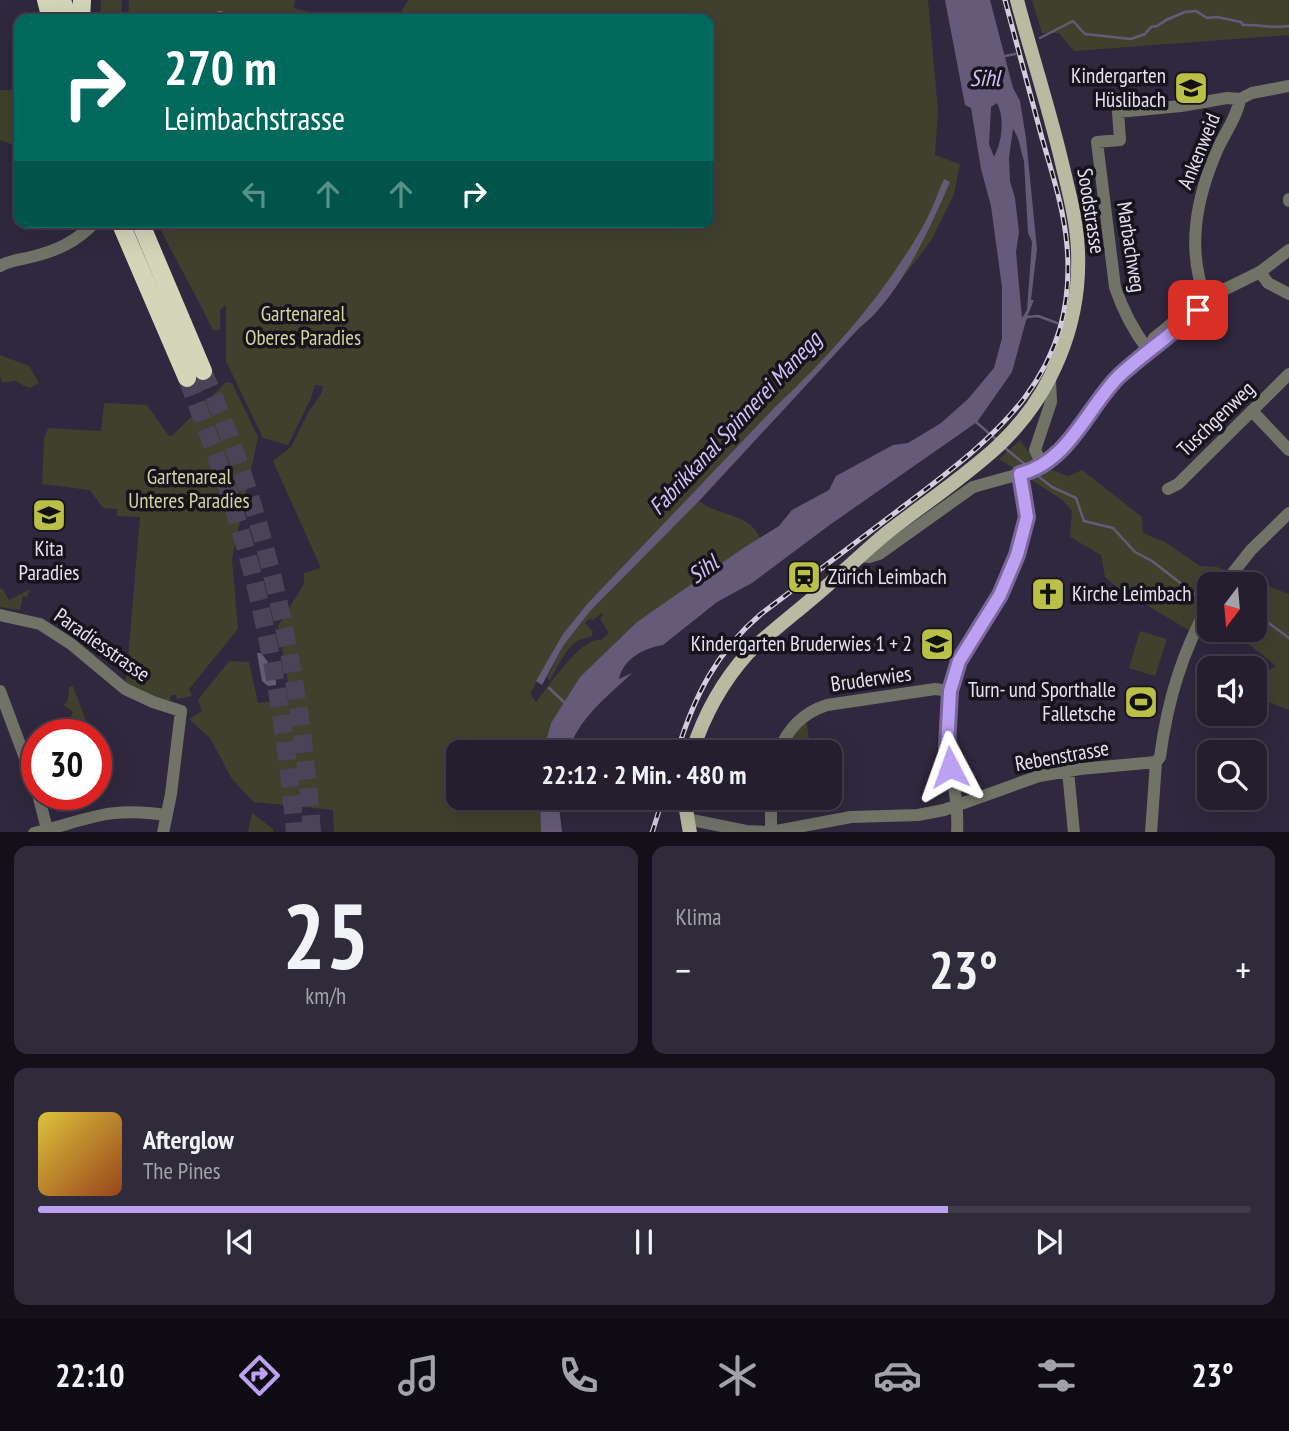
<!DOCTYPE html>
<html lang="de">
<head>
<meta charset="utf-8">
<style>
  body { margin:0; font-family:"PT Sans Narrow",sans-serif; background:#302b3a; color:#f1f3f6; height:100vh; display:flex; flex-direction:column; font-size:26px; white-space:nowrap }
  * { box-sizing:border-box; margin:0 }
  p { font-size:23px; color:#a3a2aa }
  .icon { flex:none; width:38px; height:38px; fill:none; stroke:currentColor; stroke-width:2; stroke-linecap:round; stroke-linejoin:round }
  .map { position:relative; height:832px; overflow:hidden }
  .details { display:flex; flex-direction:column; gap:14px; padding:14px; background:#141019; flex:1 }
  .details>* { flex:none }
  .hud { position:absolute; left:14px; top:14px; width:700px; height:214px; border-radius:14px; box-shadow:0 7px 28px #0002,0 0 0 2px #413c4a; background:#00695c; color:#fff; overflow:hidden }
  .needle { width:46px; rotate:196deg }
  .controls { position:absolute; left:1197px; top:572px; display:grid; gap:14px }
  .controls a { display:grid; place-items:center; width:70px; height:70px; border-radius:14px; background:#241e2e; box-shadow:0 7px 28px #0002,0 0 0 2px #413c4a; font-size:35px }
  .speed { position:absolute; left:21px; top:719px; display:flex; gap:14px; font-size:35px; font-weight:700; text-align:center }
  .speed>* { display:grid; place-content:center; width:91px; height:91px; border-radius:50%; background:#241e2e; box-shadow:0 7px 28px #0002,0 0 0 2px #413c4a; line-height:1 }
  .speed .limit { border:10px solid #d22; background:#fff; color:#111 }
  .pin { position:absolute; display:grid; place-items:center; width:60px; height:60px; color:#fff; margin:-30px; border-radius:14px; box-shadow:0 4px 10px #0006 }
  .me { position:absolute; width:77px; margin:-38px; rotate:356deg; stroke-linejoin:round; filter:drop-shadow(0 0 5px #0008) }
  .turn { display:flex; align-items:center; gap:24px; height:147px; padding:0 35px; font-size:32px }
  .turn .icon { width:91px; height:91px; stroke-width:2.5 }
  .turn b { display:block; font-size:49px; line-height:60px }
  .lanes { display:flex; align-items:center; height:66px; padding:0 35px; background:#0003; justify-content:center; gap:35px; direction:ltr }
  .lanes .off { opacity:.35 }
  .big { font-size:52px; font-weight:700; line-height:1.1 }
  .details .card { flex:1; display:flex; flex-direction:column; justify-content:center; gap:10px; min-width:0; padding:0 24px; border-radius:14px; background:#302b3a }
  .details .dial { align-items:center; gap:0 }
  .dial b { font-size:91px; line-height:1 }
  .song { display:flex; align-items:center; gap:21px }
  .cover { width:84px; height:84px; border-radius:10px; background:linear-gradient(135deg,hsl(50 70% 55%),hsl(20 70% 35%)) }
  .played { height:7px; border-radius:4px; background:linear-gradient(90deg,#bca0f2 75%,#413c4a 75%) }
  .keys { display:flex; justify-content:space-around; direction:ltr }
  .heat { display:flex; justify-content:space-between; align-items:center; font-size:38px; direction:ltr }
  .details .tiles { flex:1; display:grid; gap:14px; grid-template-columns:1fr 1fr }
  .card:last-child { grid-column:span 2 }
  .trip { position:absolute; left:446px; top:740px; width:396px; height:70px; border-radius:14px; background:#241e2e; box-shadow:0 7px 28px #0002,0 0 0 2px #413c4a; font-weight:700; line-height:70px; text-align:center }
  .tabs { display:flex; height:112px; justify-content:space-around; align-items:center; background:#0e0c12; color:#a3a2aa }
  .tabs .icon { width:49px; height:49px }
  .tabs .selected { color:#bca0f2 }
  .tabs b { font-size:32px; color:#f1f3f6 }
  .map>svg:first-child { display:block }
  .green { fill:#3f412d; fill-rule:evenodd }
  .water { fill:#655b78; fill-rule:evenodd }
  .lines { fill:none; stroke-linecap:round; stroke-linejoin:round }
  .stream { stroke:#655b78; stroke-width:2.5 }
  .highway-tunnel { stroke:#4b4459; stroke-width:18; stroke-dasharray:18 9; stroke-linecap:butt }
  .minor { stroke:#727367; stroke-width:12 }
  .major { stroke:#b8baa1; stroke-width:14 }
  .highway { stroke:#d3d6b8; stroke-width:18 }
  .rail-casing { stroke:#d3cddd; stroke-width:5 }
  .rail { stroke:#16131d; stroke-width:2.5; stroke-dasharray:8; stroke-linecap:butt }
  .route-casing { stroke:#7a689d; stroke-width:18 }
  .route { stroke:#bca0f2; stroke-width:12 }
  .labels { text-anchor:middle; stroke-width:7; stroke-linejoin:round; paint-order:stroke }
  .poi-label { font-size:21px; fill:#e6e1f0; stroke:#16131d; text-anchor:end }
  .street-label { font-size:21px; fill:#e6e1f0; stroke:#16131d }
  .park-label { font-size:21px; fill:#d1d69b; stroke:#16131d }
  .water-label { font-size:23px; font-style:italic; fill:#d3c1f7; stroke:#16131d }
</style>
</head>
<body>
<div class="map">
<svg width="1289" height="833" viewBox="0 0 1289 833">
  <rect width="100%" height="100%" fill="#30283e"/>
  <path class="green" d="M101,0H122L121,19H100Z
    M129,0H295L294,8L337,19H128Z
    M408,0H928L938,111L935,155L960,164L954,194L931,241L874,315L775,407L588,603L563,634L530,694L536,702C549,686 581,637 601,640L609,633L600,619L603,615L602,613L593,620L590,618L585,623L593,631L591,637C567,639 560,664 550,680L547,678L563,646L589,611L699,501C719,517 750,513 760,538L637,622L580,677L551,723L543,752H458V798H540L541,832H334L333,810L254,802L232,779L210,738L189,719L202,711L198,700L229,661L249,662L258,703L291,699L278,626L304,584V573L321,568L273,461L291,447L308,413L321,394L323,386L315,385L311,398L288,445L263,438L226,361V305L220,310V330H213C195,293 175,259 157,222H709V19H397Z
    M1032,0H1289V35L1074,51L1059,33H1042Z
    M0,90H19V147L0,140Z
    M0,355L29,366L39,383L29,388L15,381L2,383L0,376Z
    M226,382L232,383L258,437L232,559L238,629L189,689L192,696L177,699L176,695H171L170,701L147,694L126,683L140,517L117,516V509L103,508L90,490L42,484L44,439L48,428L101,431L104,403L147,405L169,436L173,435Z
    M1020,440L1037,464L1068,476L1082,470L1142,517L1143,533L1165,542L1200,566L1217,567L1289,594V710L1255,697V674L1261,675L1276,666L1247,643L1188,630L1118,588L1105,577L1101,555L1070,537L1072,510L1061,499L999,459ZM1209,584H1255V630H1209Z
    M2,588L9,600L30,589L27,597L23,596L20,610L0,607V589Z
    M1140,631L1167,639L1155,676L1129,668Z
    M73,686L91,734L85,735L83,730L74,733L69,721L73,712L64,705L68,700L69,687Z
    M806,719L811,752H783V747Z
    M252,813L273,829V832H248Z"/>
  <path class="water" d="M945,0H990L1013,88L1020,101L1026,138L1037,249L1031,300H1034L1027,317L1012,372L977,422L831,524L752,583L717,602L663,645C644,648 623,659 619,679L632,673C609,695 576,720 569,752H543L551,723L580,677L637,622L745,547L779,526L792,510L829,490L836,476L893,445L908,443L941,423L968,399L994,368L1002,338V287L991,206L981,169L971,108L965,105ZM997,103C1005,118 1002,142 994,157L989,144L991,107ZM1013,129C1020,139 1020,149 1024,161L1028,233L1032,242L1027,310L1022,318L1016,252L1019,232L1015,198L1010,181L1009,158Z
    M944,179L950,182C931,226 899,298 860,327L699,501L590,611L563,646L542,685L536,681L563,634L588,603L775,407C832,354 883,296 922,228C931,213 937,195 944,179Z
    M257,653H261C268,662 277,673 276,685L268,686L262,681Z
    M540,798H558L562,832H541Z"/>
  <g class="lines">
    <path class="stream" d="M1040,38L1073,21L1085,34L1131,39L1145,34L1151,27L1157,26L1166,20L1185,12L1196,11L1207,18L1217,17L1241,22L1243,25C1258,24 1275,29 1289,26
      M1005,56L1015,54
      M1024,320L1027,317L1038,316L1057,323
      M976,422L998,441
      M1005,448L1027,466
      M1034,473L1052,487L1076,498L1084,521L1113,528L1135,552L1152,561L1197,596L1209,599
      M1255,613L1289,638
      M549,688L565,703"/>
    <path class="highway-tunnel" d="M203,371C267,516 301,675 312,833
      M187,378C204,425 223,471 237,519C268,620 286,728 295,833"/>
    <path class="minor" d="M219,19L220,17
      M1289,199V201
      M0,266C10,260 20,260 31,257C56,251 76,242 94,223
      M1260,272L1268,283L1289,294
      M1206,300C1186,249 1196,198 1218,148C1225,133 1237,117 1240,99
      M1148,350C1133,330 1123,311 1115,287L1097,142L1120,140L1118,112L1181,106L1227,98L1240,99L1252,93L1289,86
      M1252,411L1289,450
      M1042,464L1035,450L1051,402L1050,379
      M1168,489L1178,484L1289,374
      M861,556L869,557L879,554L973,487L1027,472L1053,457L1071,439L1116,380L1148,350L1154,338L1164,330L1193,305L1260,272L1289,250
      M1224,584L1251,550L1289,513
      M0,615L40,624L71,644L125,689L153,702L181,711L171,794L163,833
      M0,691L37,790
      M778,752C788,729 802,713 827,705L935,689L950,691
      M1068,771L1074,833
      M38,794L48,833
      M687,819L746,831L771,832L851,817L918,815L944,810L1039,776L1080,769L1156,762
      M34,833C87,820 108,806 165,815
      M771,833V798
      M957,833C960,785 939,740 950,690C956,662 971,642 986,619C1000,595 1028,544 1027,516C1026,502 1023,487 1020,474
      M1151,833L1156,762L1160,757C1167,703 1181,653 1209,605"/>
    <path class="major" d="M692,752C704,715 721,683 748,653C774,629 802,608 829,584C849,567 868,548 888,532C924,504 963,478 997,447C1051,397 1081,325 1078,252C1077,220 1068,189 1061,159C1048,105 1031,53 1017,0
      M684,798L690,833"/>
    <path class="highway" d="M46,0L51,19
      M62,0L68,19
      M81,19L82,0
      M120,222L187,378
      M140,222L203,371"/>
    <g class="rail-casing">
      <path id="rail" d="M677,752C694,697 716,652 761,614C807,579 854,544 900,509C993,438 1078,378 1067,246C1064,209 1052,173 1042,138C1030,92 1017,46 1005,0
        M652,833L663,798"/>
    </g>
    <use href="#rail" class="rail"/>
  </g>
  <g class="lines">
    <g class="route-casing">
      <path id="route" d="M950,767L947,747L950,691L959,661L1000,595L1017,555L1027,517L1020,474C1069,462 1087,408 1119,376C1145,352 1173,334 1198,310"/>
    </g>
    <use href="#route" class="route"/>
  </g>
  <defs>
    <g id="school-square" transform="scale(1.75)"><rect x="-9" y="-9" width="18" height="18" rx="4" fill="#bac045" stroke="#16131d"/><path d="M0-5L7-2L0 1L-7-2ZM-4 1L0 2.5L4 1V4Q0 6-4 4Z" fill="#111"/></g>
    <g id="station-square" transform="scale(1.75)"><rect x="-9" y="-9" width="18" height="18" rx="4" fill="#bac045" stroke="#16131d"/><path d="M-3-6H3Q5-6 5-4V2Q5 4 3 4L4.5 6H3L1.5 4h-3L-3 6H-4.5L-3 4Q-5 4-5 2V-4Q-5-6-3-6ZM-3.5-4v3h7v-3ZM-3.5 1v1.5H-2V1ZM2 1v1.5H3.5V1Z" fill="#111"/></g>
    <g id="church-square" transform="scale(1.75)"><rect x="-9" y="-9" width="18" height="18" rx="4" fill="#bac045" stroke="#16131d"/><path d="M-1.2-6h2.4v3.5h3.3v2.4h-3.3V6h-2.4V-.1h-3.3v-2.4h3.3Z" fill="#111"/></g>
    <g id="stadium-square" transform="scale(1.75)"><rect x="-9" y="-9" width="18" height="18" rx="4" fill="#bac045" stroke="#16131d"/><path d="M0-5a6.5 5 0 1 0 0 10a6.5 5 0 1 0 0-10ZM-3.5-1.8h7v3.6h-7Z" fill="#111"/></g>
  </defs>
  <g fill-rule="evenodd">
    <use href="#school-square" x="1191" y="88"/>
    <use href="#school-square" x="49" y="515"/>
    <use href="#station-square" x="804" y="577"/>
    <use href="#church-square" x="1048" y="594"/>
    <use href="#school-square" x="937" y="644"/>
    <use href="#stadium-square" x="1141" y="702"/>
  </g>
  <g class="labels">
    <g class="poi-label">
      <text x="1166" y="83">Kindergarten<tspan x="1166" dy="24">Hüslibach</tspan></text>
      <text x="49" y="556" text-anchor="middle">Kita<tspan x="49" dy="24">Paradies</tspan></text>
      <text x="828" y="584" text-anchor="start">Zürich Leimbach</text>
      <text x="1072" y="601" text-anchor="start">Kirche Leimbach</text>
      <text x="912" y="651">Kindergarten Bruderwies 1 + 2</text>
      <text x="1116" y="697">Turn- und Sporthalle<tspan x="1116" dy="24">Falletsche</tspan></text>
    </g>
    <g class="street-label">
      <text transform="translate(1199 151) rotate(-68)" y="7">Ankenweid</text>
      <text transform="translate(1091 211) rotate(81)" y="7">Soodstrasse</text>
      <text transform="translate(1131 247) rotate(81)" y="7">Marbachweg</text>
      <text transform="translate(1216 419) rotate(-44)" y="7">Tuschgenweg</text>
      <text transform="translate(102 645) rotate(35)" y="7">Paradiesstrasse</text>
      <text transform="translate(871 679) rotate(-8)" y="7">Bruderwies</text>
      <text transform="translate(1062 756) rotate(-10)" y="7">Rebenstrasse</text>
    </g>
    <g class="park-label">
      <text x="303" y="321">Gartenareal<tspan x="303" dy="24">Oberes Paradies</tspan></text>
      <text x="189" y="484">Gartenareal<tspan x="189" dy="24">Unteres Paradies</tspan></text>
    </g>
    <g class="water-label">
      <text x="985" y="86">Sihl</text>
      <text transform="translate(735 423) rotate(-47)" y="8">Fabrikkanal Spinnerei Manegg</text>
      <text transform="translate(703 569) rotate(-36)" y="8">Sihl</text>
    </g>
  </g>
</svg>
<div class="controls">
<a><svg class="needle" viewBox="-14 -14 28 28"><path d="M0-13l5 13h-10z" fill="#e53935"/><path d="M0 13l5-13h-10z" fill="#a3a2aa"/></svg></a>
<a><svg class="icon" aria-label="sound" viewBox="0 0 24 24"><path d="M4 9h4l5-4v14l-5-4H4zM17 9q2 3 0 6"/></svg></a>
<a><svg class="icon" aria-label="search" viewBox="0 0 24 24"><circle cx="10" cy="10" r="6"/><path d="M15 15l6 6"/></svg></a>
</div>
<div class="speed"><div class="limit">30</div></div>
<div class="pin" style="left:1198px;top:310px;background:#d93025"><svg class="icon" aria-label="arrive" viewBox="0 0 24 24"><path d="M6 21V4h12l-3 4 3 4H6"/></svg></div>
<svg class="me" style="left:950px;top:767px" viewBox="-20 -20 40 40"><path d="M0-17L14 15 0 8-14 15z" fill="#bca0f2" stroke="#fff" stroke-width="4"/></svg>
<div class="trip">22:12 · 2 Min. · 480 m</div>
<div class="hud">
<div class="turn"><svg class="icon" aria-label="right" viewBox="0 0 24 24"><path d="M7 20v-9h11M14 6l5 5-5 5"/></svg><div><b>270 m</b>Leimbachstrasse</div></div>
<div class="lanes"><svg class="icon off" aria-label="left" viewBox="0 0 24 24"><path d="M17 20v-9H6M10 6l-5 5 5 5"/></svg><svg class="icon off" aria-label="ahead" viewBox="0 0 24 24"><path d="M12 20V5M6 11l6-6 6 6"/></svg><svg class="icon off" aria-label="ahead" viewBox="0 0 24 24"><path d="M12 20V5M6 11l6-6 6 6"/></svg><svg class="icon" aria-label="right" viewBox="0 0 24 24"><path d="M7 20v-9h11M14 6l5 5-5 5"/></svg></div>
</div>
</div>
<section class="details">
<div class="tiles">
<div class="card dial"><b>25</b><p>km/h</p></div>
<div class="card"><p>Klima</p>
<div class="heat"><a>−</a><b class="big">23°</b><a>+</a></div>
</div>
<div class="card">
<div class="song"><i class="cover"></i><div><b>Afterglow</b><p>The Pines</p></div></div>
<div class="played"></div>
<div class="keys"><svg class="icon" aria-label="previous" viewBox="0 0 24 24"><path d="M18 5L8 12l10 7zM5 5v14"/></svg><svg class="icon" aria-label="pause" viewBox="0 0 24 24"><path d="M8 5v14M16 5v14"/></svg><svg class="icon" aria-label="next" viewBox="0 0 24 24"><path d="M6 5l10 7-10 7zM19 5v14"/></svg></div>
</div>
</div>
</section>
<nav class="tabs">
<b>22:10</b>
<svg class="icon selected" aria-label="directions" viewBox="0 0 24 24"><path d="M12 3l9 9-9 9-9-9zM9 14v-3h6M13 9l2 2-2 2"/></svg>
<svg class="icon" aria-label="music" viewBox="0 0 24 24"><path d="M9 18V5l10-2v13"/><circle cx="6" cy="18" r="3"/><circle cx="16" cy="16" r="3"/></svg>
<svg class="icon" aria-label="phone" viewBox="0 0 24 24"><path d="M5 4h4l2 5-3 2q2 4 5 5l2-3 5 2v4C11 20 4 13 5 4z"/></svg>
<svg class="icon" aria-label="climate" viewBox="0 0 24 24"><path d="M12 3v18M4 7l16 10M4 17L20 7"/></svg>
<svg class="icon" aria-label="car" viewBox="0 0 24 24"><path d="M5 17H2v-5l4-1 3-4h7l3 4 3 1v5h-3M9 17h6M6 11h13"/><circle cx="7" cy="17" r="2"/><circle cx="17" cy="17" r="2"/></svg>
<svg class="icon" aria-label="filters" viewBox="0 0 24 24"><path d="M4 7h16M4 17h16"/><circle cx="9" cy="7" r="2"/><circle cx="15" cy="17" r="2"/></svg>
<b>23°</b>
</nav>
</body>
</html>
